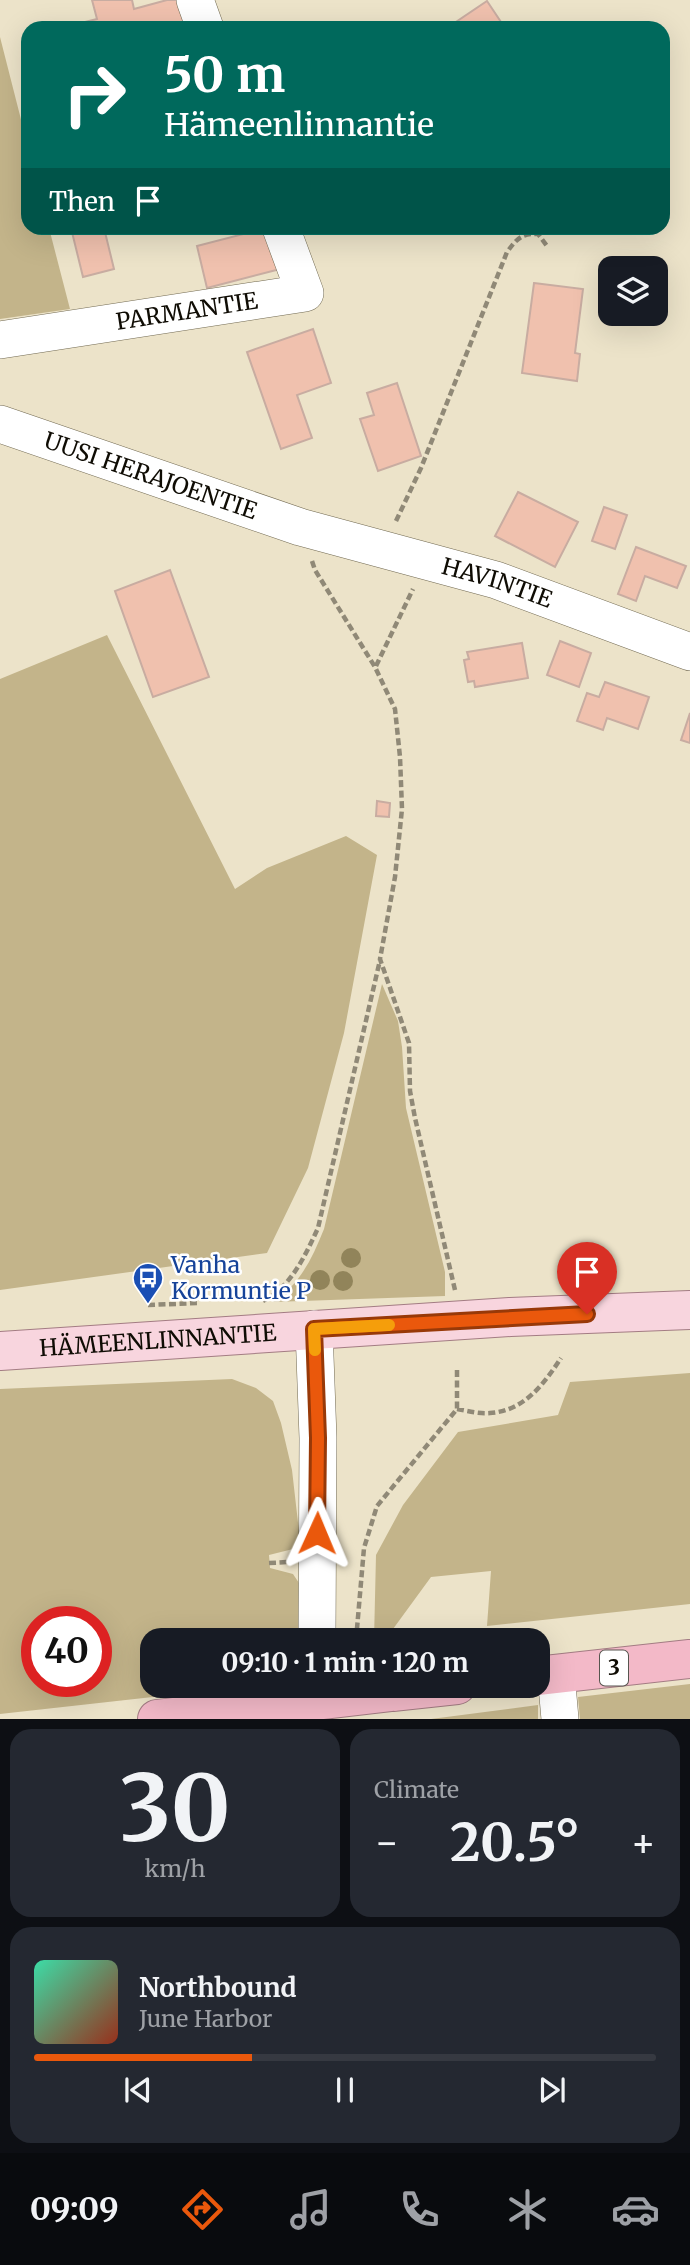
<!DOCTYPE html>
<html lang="en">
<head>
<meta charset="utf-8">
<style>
  body { margin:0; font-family:Merriweather,serif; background:#242831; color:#f1f3f6; height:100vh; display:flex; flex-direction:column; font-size:26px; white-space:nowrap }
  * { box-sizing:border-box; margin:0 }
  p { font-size:23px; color:#9ea1a6 }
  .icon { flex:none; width:38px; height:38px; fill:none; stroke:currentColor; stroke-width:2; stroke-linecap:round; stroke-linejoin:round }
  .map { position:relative; height:1719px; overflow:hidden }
  .details { display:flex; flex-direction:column; gap:10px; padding:10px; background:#0d0f14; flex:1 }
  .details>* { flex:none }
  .banner { position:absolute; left:21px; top:21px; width:649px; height:214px; border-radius:21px; box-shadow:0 7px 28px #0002; background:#00695c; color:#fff; overflow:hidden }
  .controls { position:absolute; left:598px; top:256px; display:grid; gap:14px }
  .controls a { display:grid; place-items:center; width:70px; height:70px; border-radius:14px; background:#171b24; box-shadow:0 7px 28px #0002; font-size:35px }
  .speed { position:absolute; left:21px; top:1606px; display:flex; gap:14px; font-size:35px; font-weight:700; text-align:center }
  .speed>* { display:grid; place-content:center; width:91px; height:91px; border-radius:50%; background:#171b24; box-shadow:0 7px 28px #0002; line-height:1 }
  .speed .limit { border:10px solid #d22; background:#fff; color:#111 }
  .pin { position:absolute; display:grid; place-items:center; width:60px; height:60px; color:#fff; margin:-72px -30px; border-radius:50% 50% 50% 0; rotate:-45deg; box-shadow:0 0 7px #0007 }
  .pin .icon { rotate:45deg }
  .me { position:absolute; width:77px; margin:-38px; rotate:1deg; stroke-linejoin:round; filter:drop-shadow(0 0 5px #0008) }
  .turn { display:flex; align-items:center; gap:24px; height:147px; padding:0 28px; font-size:32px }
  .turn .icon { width:91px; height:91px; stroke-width:2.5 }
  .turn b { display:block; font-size:49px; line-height:60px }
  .then { display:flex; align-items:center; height:66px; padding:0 28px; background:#0003; gap:14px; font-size:26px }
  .big { font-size:52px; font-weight:700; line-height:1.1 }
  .details .widget { flex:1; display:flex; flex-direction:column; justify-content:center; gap:10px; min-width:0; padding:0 24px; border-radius:21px; background:#242831 }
  .details .dial { align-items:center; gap:0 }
  .dial b { font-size:91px; line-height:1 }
  .song { display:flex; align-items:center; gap:21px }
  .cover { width:84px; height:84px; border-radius:10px; background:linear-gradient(135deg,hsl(160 70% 55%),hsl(10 70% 35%)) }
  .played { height:7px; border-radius:4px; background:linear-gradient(90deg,#ea580c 35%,#363941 35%) }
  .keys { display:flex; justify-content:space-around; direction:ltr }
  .heat { display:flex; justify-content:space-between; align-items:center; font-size:38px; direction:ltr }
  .details .tiles { flex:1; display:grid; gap:10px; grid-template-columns:1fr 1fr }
  .widget:last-child { grid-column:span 2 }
  .trip { position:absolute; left:140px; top:1628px; width:410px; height:70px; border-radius:21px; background:#171b24; box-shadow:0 7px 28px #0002; font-weight:700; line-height:70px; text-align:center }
  .menu { display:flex; height:112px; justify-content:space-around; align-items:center; background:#090b0e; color:#9ea1a6 }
  .menu .icon { width:49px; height:49px }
  .menu .on { color:#ea580c }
  .menu b { font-size:32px; color:#f1f3f6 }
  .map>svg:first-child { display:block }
  .green { fill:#c3b48a; fill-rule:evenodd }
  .building { fill:#f0c1ae; stroke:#c8aca1; stroke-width:2 }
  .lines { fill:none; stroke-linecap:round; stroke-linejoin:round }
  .minor-casing { stroke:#726a52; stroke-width:38 }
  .major-casing { stroke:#a37c83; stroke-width:40 }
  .highway-casing { stroke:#a37c83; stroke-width:40 }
  .path { stroke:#908977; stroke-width:4.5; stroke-dasharray:7 3.5; stroke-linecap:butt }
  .minor { stroke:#fff; stroke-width:37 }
  .major { stroke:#f8d5de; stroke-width:38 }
  .highway { stroke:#f3b9c8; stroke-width:38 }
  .highway-bridge-casing { stroke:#a37c83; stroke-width:40; stroke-linecap:butt }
  .highway-bridge { stroke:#f3b9c8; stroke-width:38 }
  .tree { fill:#91845a }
  .route-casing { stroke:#983908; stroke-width:18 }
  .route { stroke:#ea580c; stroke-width:12 }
  .slow { stroke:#f59e0b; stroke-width:12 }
  .labels { text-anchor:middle; stroke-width:5; stroke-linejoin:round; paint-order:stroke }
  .shield { fill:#fff; stroke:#57554f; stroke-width:2 }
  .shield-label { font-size:21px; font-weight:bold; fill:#0f0c04 }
  .street-label { font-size:23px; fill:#0f0c04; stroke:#fff }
  .transit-label { font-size:23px; fill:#164399; stroke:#fff; text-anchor:start }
</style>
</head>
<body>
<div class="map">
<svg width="690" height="1719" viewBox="0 0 690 1719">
  <rect width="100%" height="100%" fill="#ece3c9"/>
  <path class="green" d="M0,37L28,147V228H49L70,309L0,319Z
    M107,635L235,889L267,868L346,836L377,855L344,1033L308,1168L267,1253L0,1290V679Z
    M382,984L398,1021L402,1047L406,1108L445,1272V1296L273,1302C300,1284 312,1259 324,1229Z
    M690,1373V1604L487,1626L491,1571L431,1577L385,1640H374L376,1555L403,1505L458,1432L558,1415L570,1382Z
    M232,1379L256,1388L273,1401L281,1423L292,1470L300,1540L293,1549L269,1555L270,1568L293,1574L301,1586V1640H152V1685H261L0,1714V1389ZM37,1622H96V1682H37Z
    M690,1684V1719H580L578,1697Z
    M538,1705V1719H431Z"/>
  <path class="building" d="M92,0H132L134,9L167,0H184L192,28H61L97,19Z
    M487,1L505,28H447Z
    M71,228H104L114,269L83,277Z
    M267,228L284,268L207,288L197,246Z
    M534,283L583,289L575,353L580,354L577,381L522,373Z
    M313,329L331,383L297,395L312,438L281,449L247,352Z
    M397,383L421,456L378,471L360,419L374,415L367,393Z
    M518,492L578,522L555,567L495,536Z
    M604,507L627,515L615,549L592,541Z
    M636,547L686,566L677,588L645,576L636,601L618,594Z
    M170,570L209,677L153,697L115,591Z
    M560,641L591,653L579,687L547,675Z
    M522,643L528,678L475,687L474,681L468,682L464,660L469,659L467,652Z
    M605,682L649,697L638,729L607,718L603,730L577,721L587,693L599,697Z
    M690,713V743L681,740Z
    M377,801L390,803L389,817L376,816Z"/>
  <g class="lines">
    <g class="minor-casing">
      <g id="minor">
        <path d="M195,0L205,28"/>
        <path id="s1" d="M0,340L305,293L281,228"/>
        <path id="s2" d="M0,424L300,527L496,580L690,652"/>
        <path d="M314,1329L318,1438L317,1640"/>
        <path d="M556,1674L560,1719"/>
      </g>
    </g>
    <g class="major-casing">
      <g id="major">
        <path id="s3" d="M0,1351L510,1317L690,1310"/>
      </g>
    </g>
    <g class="highway-casing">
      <path id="highway" d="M537,1676L690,1659
        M392,1692L457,1685
        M157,1719L236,1710"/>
    </g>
    <path class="path" d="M396,521L421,468L507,252C516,240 521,233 538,234L547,246
      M312,561L315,570L375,667L395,709L400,757L402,809L395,877L380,959L409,1043L410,1091L415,1118L455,1290
      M376,666L413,589
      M263,1301C291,1287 305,1256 318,1228L380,960
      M148,1305L198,1303
      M457,1409C468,1411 480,1414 490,1413C524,1411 544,1384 561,1358
      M269,1563L288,1562
      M356,1640L364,1548L377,1506L457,1409V1370"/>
    <use href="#minor" class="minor"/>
    <use href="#major" class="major"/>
    <use href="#highway" class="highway"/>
    <g class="highway-bridge-casing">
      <path id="highway-bridge" d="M236,1710L392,1692"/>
    </g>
    <use href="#highway-bridge" class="highway-bridge"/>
  </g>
  <g class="tree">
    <circle cx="351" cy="1258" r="10"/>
    <circle cx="320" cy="1280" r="10"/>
    <circle cx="343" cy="1281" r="10"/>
  </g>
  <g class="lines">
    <g class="route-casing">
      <path id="route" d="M317,1533L318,1438L314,1329L587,1314"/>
    </g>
    <use href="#route" class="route"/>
    <path class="slow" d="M315,1350L314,1329L389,1325"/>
  </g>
  <defs>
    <g id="bus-pin" transform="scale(1.575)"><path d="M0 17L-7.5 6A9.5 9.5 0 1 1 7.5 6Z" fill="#1a4fb4" stroke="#fff"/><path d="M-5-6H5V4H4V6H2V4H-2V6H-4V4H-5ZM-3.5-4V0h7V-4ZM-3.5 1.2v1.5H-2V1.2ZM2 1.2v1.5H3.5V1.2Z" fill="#fff"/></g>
  </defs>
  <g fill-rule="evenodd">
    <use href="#bus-pin" x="148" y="1278"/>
  </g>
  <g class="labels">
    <rect class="shield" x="600" y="1650.5" width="28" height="35" rx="5"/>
    <g class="shield-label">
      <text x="614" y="1675">3</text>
    </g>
    <g class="street-label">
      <text dy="8" stroke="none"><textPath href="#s1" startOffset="189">PARMANTIE</textPath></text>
      <text dy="8" stroke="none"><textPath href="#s2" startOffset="159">UUSI HERAJOENTIE</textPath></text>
      <text dy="8" stroke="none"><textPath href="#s2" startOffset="522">HAVINTIE</textPath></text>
      <text dy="8" stroke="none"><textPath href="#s3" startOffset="158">HÄMEENLINNANTIE</textPath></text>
    </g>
    <g class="transit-label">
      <text x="171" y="1273">Vanha<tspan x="171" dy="26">Kormuntie P</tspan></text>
    </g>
  </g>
</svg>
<div class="controls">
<a><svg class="icon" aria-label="layers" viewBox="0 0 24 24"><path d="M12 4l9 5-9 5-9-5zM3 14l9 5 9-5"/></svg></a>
</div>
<div class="speed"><div class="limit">40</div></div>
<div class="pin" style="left:587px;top:1314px;background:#d93025"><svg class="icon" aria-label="arrive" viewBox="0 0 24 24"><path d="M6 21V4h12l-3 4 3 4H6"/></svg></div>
<svg class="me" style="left:317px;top:1533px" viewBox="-20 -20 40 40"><path d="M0-17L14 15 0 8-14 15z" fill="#ea580c" stroke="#fff" stroke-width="4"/></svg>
<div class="trip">09:10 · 1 min · 120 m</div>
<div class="banner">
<div class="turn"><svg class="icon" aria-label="right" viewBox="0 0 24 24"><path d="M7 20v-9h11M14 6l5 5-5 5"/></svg><div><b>50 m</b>Hämeenlinnantie</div></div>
<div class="then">Then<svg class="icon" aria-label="arrive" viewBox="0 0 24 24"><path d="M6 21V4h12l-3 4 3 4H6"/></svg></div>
</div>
</div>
<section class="details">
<div class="tiles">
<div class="widget dial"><b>30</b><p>km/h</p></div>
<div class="widget"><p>Climate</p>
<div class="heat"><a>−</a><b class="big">20.5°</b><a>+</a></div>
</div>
<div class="widget">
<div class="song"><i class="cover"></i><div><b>Northbound</b><p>June Harbor</p></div></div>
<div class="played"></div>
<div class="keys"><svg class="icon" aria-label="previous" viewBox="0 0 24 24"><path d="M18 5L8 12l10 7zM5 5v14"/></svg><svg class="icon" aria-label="pause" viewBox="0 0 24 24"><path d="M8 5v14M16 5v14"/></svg><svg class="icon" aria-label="next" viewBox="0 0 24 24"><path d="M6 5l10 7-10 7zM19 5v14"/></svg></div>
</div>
</div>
</section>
<nav class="menu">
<b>09:09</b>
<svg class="icon on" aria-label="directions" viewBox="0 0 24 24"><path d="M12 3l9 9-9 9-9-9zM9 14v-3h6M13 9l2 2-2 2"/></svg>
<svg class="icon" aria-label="music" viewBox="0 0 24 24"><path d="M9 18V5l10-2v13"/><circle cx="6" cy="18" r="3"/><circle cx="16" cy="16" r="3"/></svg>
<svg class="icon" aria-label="phone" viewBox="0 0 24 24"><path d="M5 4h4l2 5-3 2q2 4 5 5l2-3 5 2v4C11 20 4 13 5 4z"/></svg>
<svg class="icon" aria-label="climate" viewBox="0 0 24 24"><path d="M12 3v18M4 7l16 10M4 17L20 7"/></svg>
<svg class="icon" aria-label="car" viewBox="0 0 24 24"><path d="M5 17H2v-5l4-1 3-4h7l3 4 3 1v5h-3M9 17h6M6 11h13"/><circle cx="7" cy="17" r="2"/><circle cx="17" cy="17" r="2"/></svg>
</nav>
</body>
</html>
